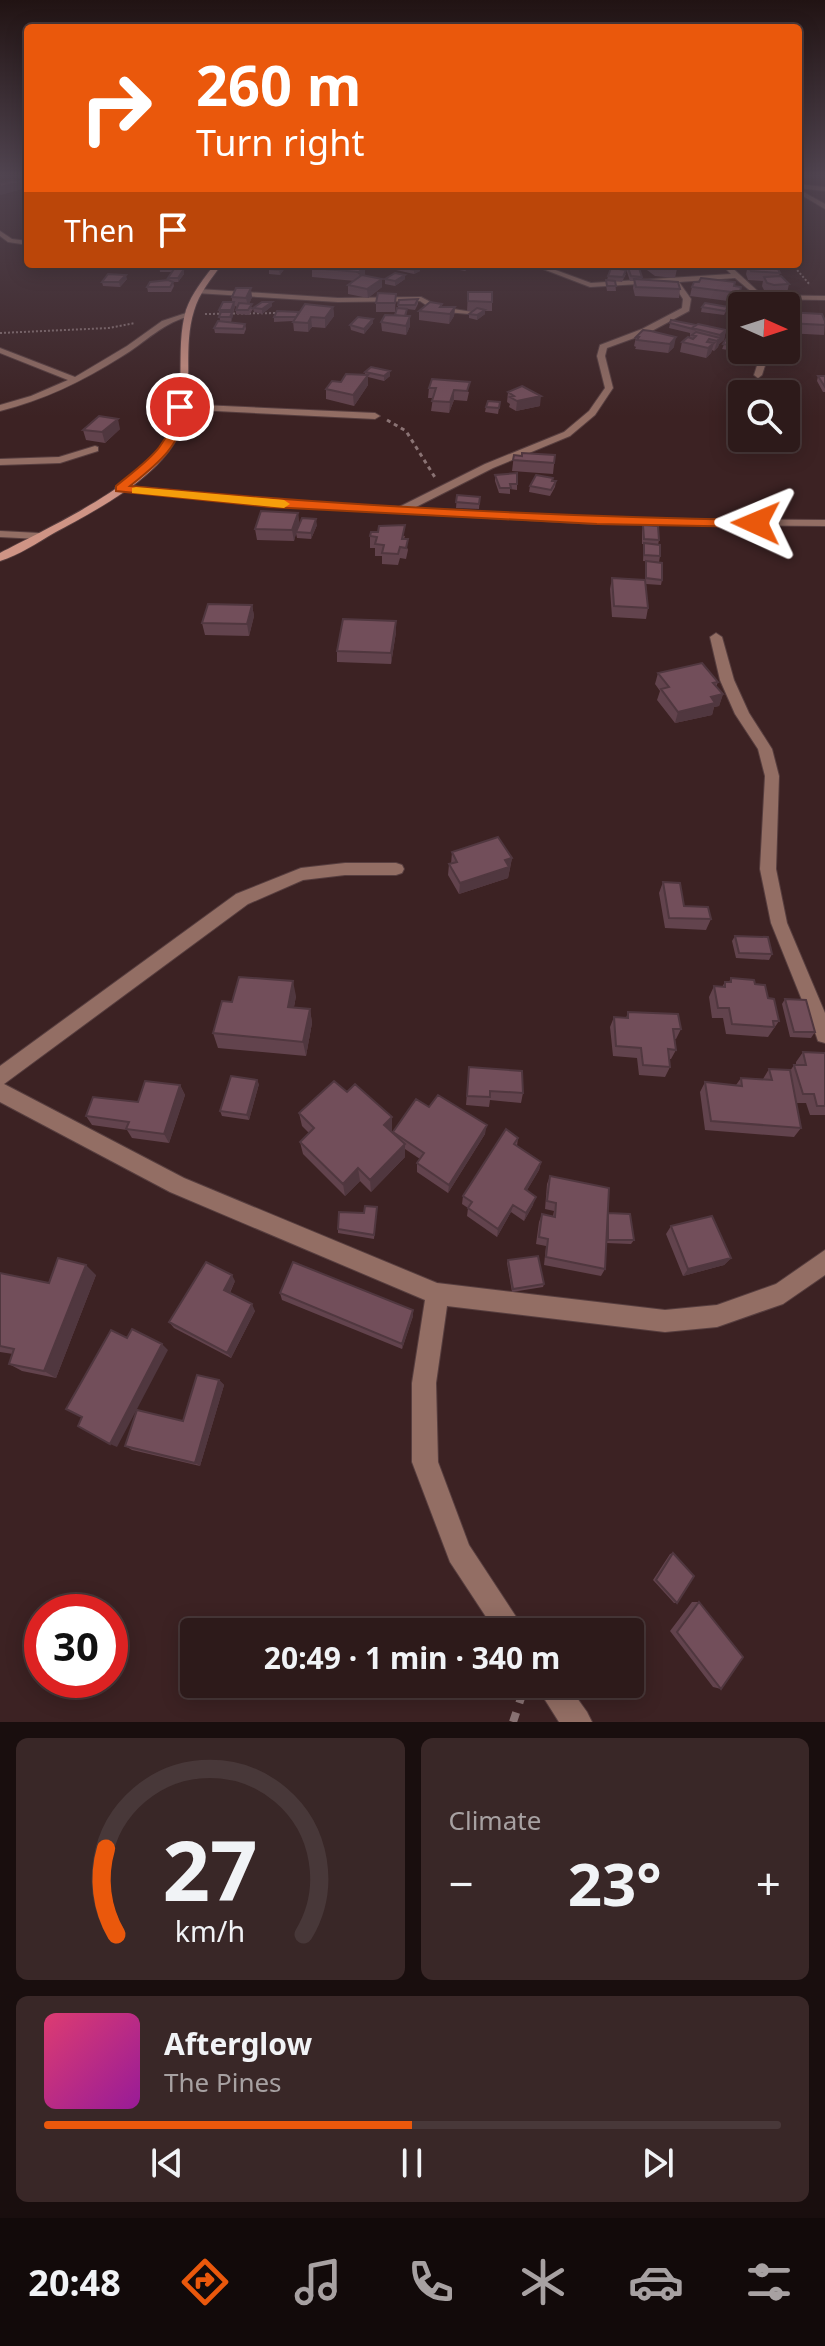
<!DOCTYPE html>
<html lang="en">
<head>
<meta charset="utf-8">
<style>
  body { margin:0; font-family:"Noto Sans",sans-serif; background:#392727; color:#f1f3f6; height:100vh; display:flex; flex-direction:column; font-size:30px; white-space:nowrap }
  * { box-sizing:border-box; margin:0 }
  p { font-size:26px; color:#a7a1a2 }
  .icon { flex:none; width:44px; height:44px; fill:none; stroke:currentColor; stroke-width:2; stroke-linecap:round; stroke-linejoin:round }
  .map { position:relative; height:1722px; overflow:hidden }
  .details { display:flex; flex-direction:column; gap:16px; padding:16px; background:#190e0e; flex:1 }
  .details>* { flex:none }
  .hud { position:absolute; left:24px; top:24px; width:778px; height:244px; border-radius:8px; box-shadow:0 4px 20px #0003,0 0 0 2px #483839; background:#ea580c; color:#fff; overflow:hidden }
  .needle { width:52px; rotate:93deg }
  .fabs { position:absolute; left:728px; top:292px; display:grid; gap:16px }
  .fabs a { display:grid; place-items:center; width:72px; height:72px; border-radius:8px; background:#2d1a1a; box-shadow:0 4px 20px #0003,0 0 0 2px #483839; font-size:40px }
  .speed { position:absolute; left:24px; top:1594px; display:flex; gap:16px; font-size:40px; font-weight:700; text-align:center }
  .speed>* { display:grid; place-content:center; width:104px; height:104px; border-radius:50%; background:#2d1a1a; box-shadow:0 4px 20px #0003,0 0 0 2px #483839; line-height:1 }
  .speed .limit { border:12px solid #d22; background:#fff; color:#111 }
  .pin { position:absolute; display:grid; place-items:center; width:68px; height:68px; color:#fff; margin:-34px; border:4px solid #fff; border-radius:50%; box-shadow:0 2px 8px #0007 }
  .me { position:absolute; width:88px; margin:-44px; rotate:271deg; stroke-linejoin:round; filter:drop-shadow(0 0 6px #0008) }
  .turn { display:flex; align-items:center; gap:28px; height:168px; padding:0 40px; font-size:36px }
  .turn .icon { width:104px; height:104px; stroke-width:2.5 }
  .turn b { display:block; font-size:56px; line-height:68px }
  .then { display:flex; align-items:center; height:76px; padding:0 40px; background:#0003; gap:16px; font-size:30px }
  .big { font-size:60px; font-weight:700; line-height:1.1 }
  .details .widget { flex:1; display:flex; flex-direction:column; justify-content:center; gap:12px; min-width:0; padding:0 28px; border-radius:12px; background:#392727 }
  .details .dial { align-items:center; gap:0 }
  .dial svg { height:208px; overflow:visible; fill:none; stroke:#483839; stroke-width:7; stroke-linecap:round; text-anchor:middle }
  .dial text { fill:#f1f3f6; stroke:none }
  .song { display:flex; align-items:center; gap:24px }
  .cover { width:96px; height:96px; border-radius:12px; background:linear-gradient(135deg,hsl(340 70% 55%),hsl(300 70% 35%)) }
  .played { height:8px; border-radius:4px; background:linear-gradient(90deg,#ea580c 50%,#483839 50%) }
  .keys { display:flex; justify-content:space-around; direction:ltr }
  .heat { display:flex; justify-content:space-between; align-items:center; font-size:44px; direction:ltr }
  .details .tiles { flex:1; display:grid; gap:16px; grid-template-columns:1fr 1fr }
  .widget:last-child { grid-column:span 2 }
  .trip { position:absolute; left:180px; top:1618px; width:464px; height:80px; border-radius:8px; background:#2d1a1a; box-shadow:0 4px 20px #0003,0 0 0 2px #483839; font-weight:700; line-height:80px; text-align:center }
  .tab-bar { display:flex; height:128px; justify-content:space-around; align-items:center; background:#120a0a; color:#a7a1a2 }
  .tab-bar .icon { width:56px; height:56px }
  .tab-bar .selected { color:#ea580c }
  .tab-bar b { font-size:36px; color:#f1f3f6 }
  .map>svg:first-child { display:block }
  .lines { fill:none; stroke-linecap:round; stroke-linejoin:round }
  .street-casing { stroke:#573e3f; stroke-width:2 }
  .secondary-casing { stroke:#573e3f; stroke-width:2 }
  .path-far2 { stroke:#8a7374; stroke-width:2; stroke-dasharray:2 2; stroke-linecap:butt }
  .path-far1 { stroke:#8a7374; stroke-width:3; stroke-dasharray:4 4; stroke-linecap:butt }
  .path { stroke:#8a7374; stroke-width:8; stroke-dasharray:10 10; stroke-linecap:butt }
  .street { fill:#936e64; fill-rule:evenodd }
  .secondary { fill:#cf9485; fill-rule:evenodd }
  .wall { fill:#62434d }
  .shaded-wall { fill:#50373f }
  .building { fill:#724e5a; stroke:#50373f; stroke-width:2 }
  .route { fill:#ea580c; stroke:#983908; stroke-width:2 }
  .slow { fill:#f59e0b }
</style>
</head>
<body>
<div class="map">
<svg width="825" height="1722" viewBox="0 0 825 1722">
  <rect width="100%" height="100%" fill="#3c2223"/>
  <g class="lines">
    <g class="street-casing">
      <path id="street" d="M798,184L825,187V191L798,188Z
        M798,189L825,204V209L798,193Z
        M0,231L12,239L28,241V245L8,242L0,236Z
        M530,264H539L591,283L731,274L721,264H728L762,295L825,296V300L760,299L735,278L679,282L691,299L689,311L648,333L607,348L605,356L613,388L595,415L570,436L493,468L414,508L597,518L825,520V526L597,524L270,506L120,491L115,488L120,485L270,500L399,507L485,464L564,432L589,411L605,388L597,356L600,345L642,329L682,308L683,299L672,282L590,287Z
        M199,289L338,298L421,297L440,307L473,312L469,314L435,311L420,301L338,302L196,293Z
        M189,312L192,316C164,321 145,343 121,357C83,381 44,400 0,411V405L31,396L68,380L0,353V348L75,377L127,346L162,321Z
        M762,350H770L762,375L758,378L754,375Z
        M180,404L375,413L380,416L375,419L177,409L175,407Z
        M95,446L98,447V451L60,463L0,465V459L59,457Z
        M0,531L39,533L45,536L39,539L0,537Z
        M716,633L722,637L734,680L749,713L772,749L779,776L776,869L787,923L825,1013V1043L818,1041L816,1035L771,923L760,869L765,776L758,749L735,714L720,680L710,637Z
        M345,863H396L402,865L404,869L402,873L396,875H345L303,880L248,904L4,1084L184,1178L437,1283L665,1310L717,1305L776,1284L825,1250V1275L783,1304L717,1327L665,1332L447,1306L436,1383L438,1462L469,1545L526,1632H496L450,1562L412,1462V1383L425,1300L170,1192L0,1102V1066L236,894L301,868Z
        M535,1684H567L587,1712L592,1722H559Z"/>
    </g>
    <g class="secondary-casing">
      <path id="secondary" d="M215,264H222C212,278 199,293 194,311C183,346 193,384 184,420C172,472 98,509 54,533C37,543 19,555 0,561V553C46,529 146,483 169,437C189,398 174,351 186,310C192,293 204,278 215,264Z"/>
    </g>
    <path class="path-far2" d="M792,264L810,285
      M205,314L279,313
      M0,333L109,328L135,323"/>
    <path class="path-far1" d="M387,420L406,431L436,479"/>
    <path class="path" d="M513,1722L524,1689"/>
    <use href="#street" class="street"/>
    <use href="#secondary" class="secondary"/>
  </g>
  <path class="wall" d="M20,182H28V189L22,188V189L0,195Z
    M63,264H88L86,266L63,265Z
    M159,264H181L178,269L184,274L178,282H173L174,286L171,292H148L147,287L168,280V278L172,272H160Z
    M288,264L280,275L269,274V269Z
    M338,264L364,276L382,279V287L368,298L348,294V285L355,281L312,277V268Z
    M392,264H410L420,271L414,274L396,270L397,265H392Z
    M444,264H472V266L465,271L444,267Z
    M647,264H673L677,269L675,278L655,276L647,270Z
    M690,264H721L720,269H693Z
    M758,264H776L775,267L780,273L779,276L789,284L787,293L772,294L765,292L762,286L763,281L748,280L746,274L748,265L760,266Z
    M627,265L642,277V279L680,289L679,298L635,296L633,288L634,281H630L626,269Z
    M626,274L622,282L615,281L616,291H607L606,285L608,276Z
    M127,279L120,287L103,286L102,282Z
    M385,279H405L395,286L385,284Z
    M734,286L741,287L737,300L728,301L690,296L692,287Z
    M468,292H492V311H485V314L477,320L469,318V314L473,311H467Z
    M396,294L395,312H376V303Z
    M232,297H252L249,304L253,309L249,315L236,314V310L237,307L235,306L231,322L221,321L245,324L246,329L244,334L215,333L214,328L220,321L219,310L232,302Z
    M418,299V304L415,310L407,309L406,316L410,326L406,335L382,331L381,322L395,315L398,308V305Z
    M272,306L262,314L254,312L253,308Z
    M333,307L334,316L325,328L312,327L308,332L294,331L293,321L274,322V317Z
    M442,307H455L454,316L449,324L419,320V311Z
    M702,307H728L724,315L701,312Z
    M786,312L825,321L824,335L786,333Z
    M671,320L726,330L724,340L719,344L718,347L714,351L712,350L711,353L706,358L680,352L682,342L690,338V333L669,328Z
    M373,323L364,334L351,330L350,325Z
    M651,331L674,347L668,353L635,349L636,347L634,346L636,337Z
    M727,338L742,348L740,352L722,349Z
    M365,372L390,376L384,381L368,377V385L354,406L326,399V389L341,382L365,375Z
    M818,376H825V392H823L817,381Z
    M432,379L469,392L467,401L454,400L449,413L431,411L433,398H428L429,388Z
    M508,392L540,406L516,411L509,407L510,404L507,402Z
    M500,402L498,414L485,412L486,407Z
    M120,429L105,443L86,440L83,430Z
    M514,455H555L553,474L512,471Z
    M495,475L517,484V490L510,489V494L499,493L495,481Z
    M553,481H556L555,487L550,496L529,492L530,486Z
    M457,495L480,497L479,509L456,508Z
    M298,513L299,524L297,530L317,525L311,539L297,538L296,533L294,541L257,540L255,529Z
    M643,525L659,540L658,545L660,556L659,562L643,561L644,544H642V531Z
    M378,532L405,536L404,539L408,550L406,559L400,558L398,565L382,564V556H375V548H370V536Z
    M646,561L662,580L661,585L646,584L648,608L646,619L612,617L610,589L612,578L645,580Z
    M252,605L254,616L249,636L205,635L202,623Z
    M396,632L391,664L337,662V651Z
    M658,673L718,682L716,687L723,694L719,706L714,707L712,715L675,723L657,700L660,691L655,684Z
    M452,852L512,858L508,878L459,894L448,875L449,864H451Z
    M663,882L684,906L711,919L706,930L665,928L659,893Z
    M735,936L772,954L769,960L736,958L732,941Z
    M731,978L755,984L768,998L779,1021L768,1037L726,1034L723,1018H712L709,997L714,986L722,987L725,982H729Z
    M296,996L294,1007L310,1009L312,1023L306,1056L218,1048L213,1033L232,1002Z
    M785,999L815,1032L811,1038L790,1037L782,1004Z
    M628,1012L681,1029L676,1039H675L676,1050L671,1059H669L670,1067L665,1077L639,1075L637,1058L613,1056L610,1027L614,1017L626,1018Z
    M803,1052L825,1053V1115H810L806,1103H796L801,1128L794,1137L705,1130L700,1092L705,1082L736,1085L741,1078L763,1079L769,1069L790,1071L794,1065H796V1062Z
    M469,1067L523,1093L521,1103L490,1100L489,1107L466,1105Z
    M259,1084L249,1120L222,1116L220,1111Z
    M180,1085L185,1095L169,1143L132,1138L127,1130L92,1125L86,1116L138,1102Z
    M429,1107L485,1134L448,1193L417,1172V1163L420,1159L405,1149V1157L371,1192L360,1181L345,1196L303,1154L300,1142L309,1133L302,1126L299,1113L392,1131H391L393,1133Z
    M518,1138L517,1146L541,1162L539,1170L527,1190L533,1205L524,1221L511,1212L497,1237L467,1216L468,1208L462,1204L463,1196Z
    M550,1176L608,1213L634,1240L631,1244L606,1243L605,1269L601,1276L544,1265L546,1246L536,1244L539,1222L542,1214L553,1216L554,1211L545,1209L547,1184Z
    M377,1207L374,1239L338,1233V1229Z
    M671,1226L731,1258L724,1265L683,1276L666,1234Z
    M508,1260L544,1284L543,1287L512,1292L507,1263Z
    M0,1273L49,1283L96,1275L56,1378L22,1371L9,1364L13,1354L0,1352Z
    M235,1281L230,1293L255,1311L231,1358L174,1328L169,1322Z
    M280,1293L413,1316L402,1349L282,1300Z
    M219,1380L224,1385L200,1466L132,1450L125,1446L183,1421Z
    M673,1553L677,1603H674L653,1580L670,1554Z
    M692,1602H699L721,1689L713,1687L670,1631Z"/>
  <path class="shaded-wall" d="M20,182L22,189L0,195V187Z
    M284,264H288L280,275L279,270Z
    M465,264H472V266L465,271Z
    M365,266V275L360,281L359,272Z
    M420,266V271L414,274V270Z
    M184,269V274L178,282V278Z
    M126,275L127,279L120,287L119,282Z
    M405,275V279L395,286V281Z
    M382,279V287L368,298L367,289Z
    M251,288L252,297L248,307L246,298Z
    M740,291L737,300L728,301L731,292Z
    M234,302L235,307L232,313L233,316L231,322V310Z
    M272,302V306L262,314V309Z
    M333,307L334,316L325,328V318Z
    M455,307L454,316L449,324L450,314Z
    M485,310V314L477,320V315Z
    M410,316V326L406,335V326Z
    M311,317L312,327L308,332V323Z
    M373,319V323L364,334V329Z
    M726,330L724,340L719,344L718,347L714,351L717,341L719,339L720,335Z
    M676,337L674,347L668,353L670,344Z
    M714,343L711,353L706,358L708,348Z
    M390,371V376L384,381V376Z
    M368,375V385L354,406L353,395Z
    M454,390V400L449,413L450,402Z
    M541,396L540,406L516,411L517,401Z
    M118,419L120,429L105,443L102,432Z
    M298,513L299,524L294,541L292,530Z
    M316,519L317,525L311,539V533Z
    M252,605L254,616L249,636L247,624Z
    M396,621V632L391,664V653Z
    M723,694L719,706L714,707L712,715L675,723L678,712L711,697Z
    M512,858L508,878L459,894L460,883L505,860Z
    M293,981L296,996L291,1022L288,1007Z
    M310,1009L312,1023L306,1056L303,1042Z
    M257,1080L259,1084L249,1120L247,1115Z
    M180,1085L185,1095L169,1143L164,1134Z
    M392,1117V1131L385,1138L384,1125Z
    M487,1125L485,1134L448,1193L449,1185Z
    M405,1144V1157L371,1192L370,1180Z
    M541,1162L539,1170L523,1197L525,1189Z
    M358,1168L360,1181L345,1196L343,1184Z
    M536,1197L533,1205L524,1221L526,1213Z
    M513,1205L511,1212L497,1237L498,1229Z
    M731,1258L724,1265L683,1276L688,1269Z
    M86,1265L96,1275L56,1378L44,1371Z
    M232,1275L235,1281L228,1296L224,1290Z
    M252,1304L255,1311L231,1358L227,1353Z
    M413,1310V1316L402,1349V1344Z
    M162,1344L168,1350L117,1447L110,1444Z
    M219,1380L224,1385L200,1466L195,1463Z"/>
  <path class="building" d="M12,180L20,182L0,187V183Z
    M20,182H28V186L21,184Z
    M273,264H284L279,270L269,269Z
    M316,264H338L365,266L359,272L312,268Z
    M400,264H409L420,266L414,270L396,266Z
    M651,264H673L677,269L656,268Z
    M627,265H638L642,277L631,276Z
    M748,265L777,267L780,273L751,271Z
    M611,268L626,270L623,277L608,276Z
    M174,269H184L178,278H168Z
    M395,273L405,275L395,281L385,279Z
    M108,274L126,275L119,282H102Z
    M362,275L382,279L367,289L348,285Z
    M781,276L789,284L774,285L767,283L764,277Z
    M701,278L735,282L734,286L741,287L740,291L731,292L692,287L694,282H699Z
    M634,279L678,282L680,289L636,287Z
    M168,280L173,282L170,287H147L150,282Z
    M606,280L615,281L616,286H607Z
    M236,288H251L246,298L232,297Z
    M468,292H492V302L468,301Z
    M378,293L396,294L395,303H376Z
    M418,299L415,305H398L399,300Z
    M223,302H234L231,310H219Z
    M262,302H272L262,309L253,308Z
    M430,302L442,304L440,307H455L450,314L419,311Z
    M239,303L252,304L248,310H236Z
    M705,303L728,307L725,311L702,307Z
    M305,304L333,307L325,318L311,317L308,323L293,322Z
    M397,308L407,309L405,316L395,315Z
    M477,308L485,310L477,315L469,314Z
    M277,311L299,312L296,317H274Z
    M221,312H232L230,317H219Z
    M786,312L822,314L825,321V325L787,323Z
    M385,315L410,316L406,326L381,322Z
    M358,317L373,319L364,329L350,325Z
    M671,320L696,325L692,328L693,329L670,323Z
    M218,321L245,324L243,329L214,328Z
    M698,324L726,330L720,335L692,328Z
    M643,330L651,331L676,337L670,344L637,340L639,337H636Z
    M696,332L720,338L717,341L709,339L707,342L714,343L708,348L682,342L688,337L693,339L696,336L692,335Z
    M727,338L742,340V345L741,347L723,344Z
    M371,367L390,371L384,376L365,372Z
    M346,374L368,375L353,395L326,389L332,381L341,382Z
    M818,376H825V387Z
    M432,379L470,382L467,391L454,390L450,402L432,401L436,388H429Z
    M522,386L541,396L517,401L510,397L514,396L508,392Z
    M488,401L500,402L499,408L486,407Z
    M99,416L118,419L102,432L83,430Z
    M522,453L555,455L554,463L513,460L514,455L522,456Z
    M517,473V484H510L511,488H500L495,475Z
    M536,475L553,478L552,481H556L551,490L530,486Z
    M457,495L480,497L479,504L456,502Z
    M261,511L298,513L292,530L255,529Z
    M302,518L316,519L311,533L296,532Z
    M405,525L402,539H408L406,548L400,547L398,554L382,553L384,545L375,544L377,537L370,536L371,532H378L379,526Z
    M643,525L658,526L659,540L644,539Z
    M644,543L660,545V556L644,555Z
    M646,561L662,563V580L646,578Z
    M612,578L645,580L648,608L614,606Z
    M208,604L252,605L247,624L202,623Z
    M343,619L396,621L391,653L337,651Z
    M702,663L718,682L713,683L723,694L711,697L715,703L678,712L661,689L669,687L658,673Z
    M498,837L512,858L505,860L509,867L460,883L449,864L457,862L452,852Z
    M663,882L680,883L684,906L708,907L711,919L669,918Z
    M735,936L768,937L772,954L739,953Z
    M239,977L293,981L288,1007L310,1009L303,1042L213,1033L222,1001L232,1002Z
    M731,978L754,980L755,984L765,985L768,998L774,999L779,1021H773L774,1027L732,1024L729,1008H718L714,986L725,987V982H731Z
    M785,999L806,1000L815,1032H794Z
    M628,1012L678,1014L681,1029H673L676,1050L668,1049L670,1067L643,1065L641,1048L616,1046L614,1017L628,1018Z
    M803,1052L825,1053V1106H817L814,1094H803L794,1065H806Z
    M469,1067L522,1071L523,1093L490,1091V1097L467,1096Z
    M769,1069L790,1070L801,1128L711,1121L705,1082L742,1086L741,1078L772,1080Z
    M231,1076L257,1080L247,1115L220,1111Z
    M145,1081L180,1085L164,1134L126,1129L129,1122L86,1116L93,1097L138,1102Z
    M334,1081L347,1092L355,1084L392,1117L384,1125L405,1144L370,1180L358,1168L343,1184L300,1142L314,1128L299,1113Z
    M438,1095L487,1125L449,1185L417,1163L424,1153L393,1132L416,1099L429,1107Z
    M506,1129L518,1138L514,1144L541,1162L525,1189L536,1197L526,1213L513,1205L498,1229L468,1208L472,1202L463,1196Z
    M550,1176L609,1188L605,1269L546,1257L548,1239L539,1237L542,1214L555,1217L556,1203L547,1201Z
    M365,1206L377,1207L374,1235L338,1229L339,1212L364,1213Z
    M608,1213L630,1214L634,1240H608Z
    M712,1216L731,1258L688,1269L671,1226Z
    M538,1256L544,1284L513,1289L508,1260Z
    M58,1258L86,1265L44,1371L9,1364L14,1349L0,1346V1273L49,1283Z
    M206,1262L232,1275L224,1290L252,1304L227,1353L169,1322Z
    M293,1262L413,1310L402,1344L280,1293Z
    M132,1329L162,1344L110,1444L78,1426L82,1417L66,1409L111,1330L127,1338Z
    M197,1375L219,1380L195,1463L125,1446L137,1410L183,1421Z
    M673,1553L694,1576L677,1603L656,1580Z
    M699,1602L743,1657L721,1689L677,1632Z"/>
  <linearGradient id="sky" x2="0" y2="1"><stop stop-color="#211313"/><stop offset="0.42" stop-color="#504450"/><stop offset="1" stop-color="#504450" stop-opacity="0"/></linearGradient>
  <rect width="825" height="417" fill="url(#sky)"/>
  <path class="route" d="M180,404L186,407C182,445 159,463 130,486C338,506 547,516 756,520L762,523L756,527L597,524L270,507L116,491V486C146,461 170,448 175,407Z"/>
  <path class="slow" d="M136,487L284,500L290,504L284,508L132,493V488Z"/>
</svg>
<div class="fabs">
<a><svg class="needle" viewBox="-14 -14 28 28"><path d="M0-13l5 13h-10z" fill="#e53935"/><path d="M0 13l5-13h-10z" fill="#a7a1a2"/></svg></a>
<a><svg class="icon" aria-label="search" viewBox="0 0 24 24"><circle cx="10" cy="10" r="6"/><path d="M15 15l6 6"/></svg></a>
</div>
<div class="speed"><div class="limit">30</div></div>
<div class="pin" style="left:180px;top:407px;background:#d93025"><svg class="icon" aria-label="arrive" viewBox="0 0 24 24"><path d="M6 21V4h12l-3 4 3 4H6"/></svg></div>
<svg class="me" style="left:756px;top:523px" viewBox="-20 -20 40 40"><path d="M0-17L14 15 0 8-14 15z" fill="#ea580c" stroke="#fff" stroke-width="4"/></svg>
<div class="trip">20:49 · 1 min · 340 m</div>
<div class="hud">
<div class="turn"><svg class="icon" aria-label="right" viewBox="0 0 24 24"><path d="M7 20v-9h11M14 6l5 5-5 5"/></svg><div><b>260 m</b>Turn right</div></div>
<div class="then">Then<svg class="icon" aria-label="arrive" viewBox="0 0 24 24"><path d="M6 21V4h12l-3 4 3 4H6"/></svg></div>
</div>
</div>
<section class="details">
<div class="tiles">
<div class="widget dial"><svg viewBox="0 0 100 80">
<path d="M14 69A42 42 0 1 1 86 69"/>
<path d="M14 69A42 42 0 0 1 10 36" stroke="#ea580c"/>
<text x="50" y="56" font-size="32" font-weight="700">27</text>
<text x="50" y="72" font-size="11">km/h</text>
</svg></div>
<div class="widget"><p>Climate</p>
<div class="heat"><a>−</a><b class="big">23°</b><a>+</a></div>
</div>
<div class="widget">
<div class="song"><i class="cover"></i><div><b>Afterglow</b><p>The Pines</p></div></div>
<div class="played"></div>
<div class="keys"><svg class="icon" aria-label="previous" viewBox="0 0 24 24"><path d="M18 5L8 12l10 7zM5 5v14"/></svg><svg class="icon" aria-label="pause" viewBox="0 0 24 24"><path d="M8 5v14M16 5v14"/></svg><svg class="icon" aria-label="next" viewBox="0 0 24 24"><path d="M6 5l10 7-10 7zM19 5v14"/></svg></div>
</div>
</div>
</section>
<nav class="tab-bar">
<b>20:48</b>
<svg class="icon selected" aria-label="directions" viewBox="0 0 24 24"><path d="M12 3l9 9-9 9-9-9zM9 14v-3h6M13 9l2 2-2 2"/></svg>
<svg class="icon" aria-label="music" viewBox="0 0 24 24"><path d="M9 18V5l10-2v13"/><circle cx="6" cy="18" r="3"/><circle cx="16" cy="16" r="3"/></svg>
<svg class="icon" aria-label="phone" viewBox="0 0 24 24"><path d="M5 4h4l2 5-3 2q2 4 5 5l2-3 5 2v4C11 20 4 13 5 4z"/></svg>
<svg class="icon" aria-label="climate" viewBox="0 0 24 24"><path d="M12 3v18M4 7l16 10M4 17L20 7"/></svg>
<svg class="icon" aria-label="car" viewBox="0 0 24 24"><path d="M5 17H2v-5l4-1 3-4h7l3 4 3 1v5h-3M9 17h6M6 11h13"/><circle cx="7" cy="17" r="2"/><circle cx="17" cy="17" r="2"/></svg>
<svg class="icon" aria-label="filters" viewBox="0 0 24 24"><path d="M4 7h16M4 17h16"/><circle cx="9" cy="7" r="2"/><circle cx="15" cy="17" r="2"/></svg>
</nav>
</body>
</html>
